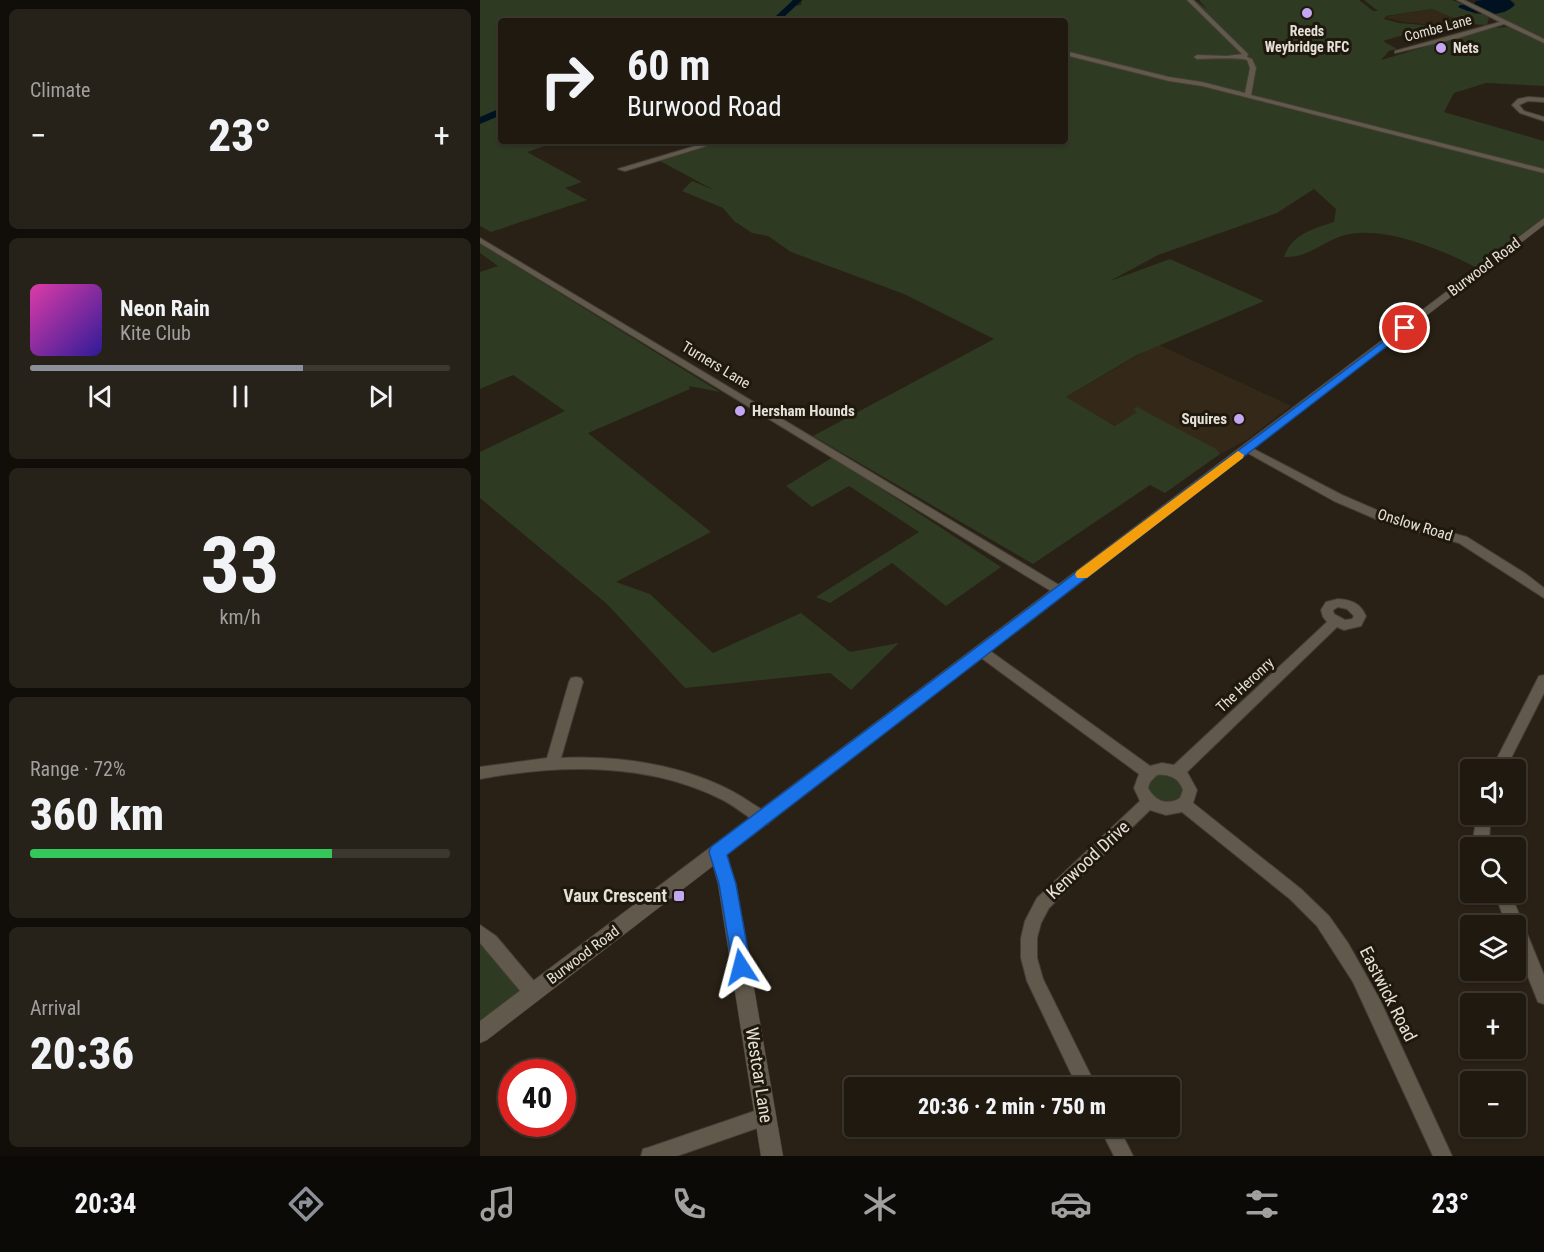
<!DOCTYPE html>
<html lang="en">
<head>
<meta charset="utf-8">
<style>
  body { margin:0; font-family:"Roboto Condensed",sans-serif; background:#272219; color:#f1f3f6; height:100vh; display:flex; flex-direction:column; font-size:22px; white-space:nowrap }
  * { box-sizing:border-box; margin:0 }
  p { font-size:20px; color:#a1a09f }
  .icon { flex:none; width:33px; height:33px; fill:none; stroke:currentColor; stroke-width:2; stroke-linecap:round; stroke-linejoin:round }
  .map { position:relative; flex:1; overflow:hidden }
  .panel { display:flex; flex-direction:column; gap:9px; padding:9px; background:#110e09; width:480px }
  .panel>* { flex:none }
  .hud { position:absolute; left:18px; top:18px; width:570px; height:126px; border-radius:6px; box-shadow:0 2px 4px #0004,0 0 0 2px #3c3830; background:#1f1910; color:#f1f3f6; overflow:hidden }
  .buttons { position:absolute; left:980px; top:759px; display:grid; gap:12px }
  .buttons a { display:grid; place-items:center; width:66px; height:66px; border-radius:6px; background:#1f1910; box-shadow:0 2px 4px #0004,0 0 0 2px #3c3830; font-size:30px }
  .speed { position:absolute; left:18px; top:1059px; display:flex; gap:12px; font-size:30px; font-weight:700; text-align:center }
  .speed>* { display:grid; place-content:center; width:78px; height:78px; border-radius:50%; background:#1f1910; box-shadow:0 2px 4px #0004,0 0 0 2px #3c3830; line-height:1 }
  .speed .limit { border:9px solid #d22; background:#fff; color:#111 }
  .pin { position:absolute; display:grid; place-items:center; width:51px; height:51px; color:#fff; margin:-26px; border:3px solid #fff; border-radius:50%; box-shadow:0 2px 6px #0007 }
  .me { position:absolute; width:66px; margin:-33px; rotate:351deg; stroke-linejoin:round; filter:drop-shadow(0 0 4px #0008) }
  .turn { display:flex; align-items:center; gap:21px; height:126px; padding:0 30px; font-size:27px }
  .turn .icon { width:78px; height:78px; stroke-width:2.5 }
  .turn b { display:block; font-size:42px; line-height:51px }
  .big { font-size:45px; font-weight:800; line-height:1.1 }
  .panel .card { flex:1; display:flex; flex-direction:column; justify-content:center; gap:9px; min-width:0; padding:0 21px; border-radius:9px; background:#272219 }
  .panel .dial { align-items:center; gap:0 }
  .dial b { font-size:78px; line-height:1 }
  .song { display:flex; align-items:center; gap:18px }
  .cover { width:72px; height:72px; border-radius:9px; background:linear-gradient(135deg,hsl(320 70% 55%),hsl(250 70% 35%)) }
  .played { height:6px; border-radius:3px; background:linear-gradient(90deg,#8c9099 65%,#3c3830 65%) }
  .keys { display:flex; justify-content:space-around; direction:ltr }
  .heat { display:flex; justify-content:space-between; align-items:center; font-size:33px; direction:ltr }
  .charge { height:9px; border-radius:4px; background:linear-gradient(90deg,#34c759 72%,#3c3830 0) }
  .trip { position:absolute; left:364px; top:1077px; width:336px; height:60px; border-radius:6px; background:#1f1910; box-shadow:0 2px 4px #0004,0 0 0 2px #3c3830; font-weight:800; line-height:60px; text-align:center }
  .tabs { display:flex; height:96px; justify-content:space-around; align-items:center; background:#0c0a06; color:#a1a09f }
  .tabs .icon { width:42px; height:42px }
  .tabs .current { color:#8c9099 }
  .tabs b { font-size:27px; color:#f1f3f6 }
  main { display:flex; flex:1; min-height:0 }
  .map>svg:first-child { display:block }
  .built { fill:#342918 }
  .green { fill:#2e3a22 }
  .water { fill:#001222 }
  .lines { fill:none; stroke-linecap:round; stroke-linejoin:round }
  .river { fill:#001222; fill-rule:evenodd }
  .minor-casing { stroke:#443e36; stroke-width:2 }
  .tertiary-casing { stroke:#443e36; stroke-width:1 }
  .minor { fill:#61594c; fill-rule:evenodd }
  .tertiary { fill:#61594c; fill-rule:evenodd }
  .route { fill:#1a73e8; stroke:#114b97; stroke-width:1.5 }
  .slow { fill:#f59e0b }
  .poi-dot { fill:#c3a7f2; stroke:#1f180d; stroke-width:2 }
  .labels { text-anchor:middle; stroke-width:6; stroke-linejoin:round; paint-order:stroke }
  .far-street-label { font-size:14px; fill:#e5e0d8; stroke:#1f180d }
  .far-poi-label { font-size:14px; font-weight:bold; fill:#e5e0d8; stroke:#1f180d }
  .street-label { font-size:15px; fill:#e5e0d8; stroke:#1f180d }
  .poi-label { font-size:15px; font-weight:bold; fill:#e5e0d8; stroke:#1f180d; text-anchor:start }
  .near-street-label { font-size:18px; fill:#e5e0d8; stroke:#1f180d }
  .near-poi-label { font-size:18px; font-weight:bold; fill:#e5e0d8; stroke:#1f180d; text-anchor:end }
</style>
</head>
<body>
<main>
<section class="panel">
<div class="card"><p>Climate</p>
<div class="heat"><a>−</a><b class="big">23°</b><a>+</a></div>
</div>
<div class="card">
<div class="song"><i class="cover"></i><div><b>Neon Rain</b><p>Kite Club</p></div></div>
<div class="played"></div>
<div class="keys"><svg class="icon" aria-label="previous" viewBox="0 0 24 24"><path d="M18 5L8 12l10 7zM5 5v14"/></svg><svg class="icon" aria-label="pause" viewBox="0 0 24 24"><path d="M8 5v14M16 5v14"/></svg><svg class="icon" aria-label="next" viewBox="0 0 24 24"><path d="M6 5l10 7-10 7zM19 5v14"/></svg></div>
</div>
<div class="card dial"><b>33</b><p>km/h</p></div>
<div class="card"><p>Range · 72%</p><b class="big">360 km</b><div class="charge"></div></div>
<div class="card"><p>Arrival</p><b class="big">20:36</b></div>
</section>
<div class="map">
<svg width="1064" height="1156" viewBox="0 0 1064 1156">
  <rect width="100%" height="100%" fill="#292116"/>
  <path class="built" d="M952,9L988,24L954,25L924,22L904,17Z
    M677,344L811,406L765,441L740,454L716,470L585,398Z"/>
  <path class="green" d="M0,0H318L314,6L321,5L322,0H715L727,9L719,0H879L893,11H898L884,0H972L984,5H980L995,14L1002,13L1009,18L1007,25L988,24L952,9L906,16L904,19L919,23L955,26L903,41L917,49L909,51L901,60L1008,28L1031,27L1064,43V86L1006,83L974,93L964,112L1064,141V217L997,268C963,250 898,222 859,237C838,245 827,258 804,257C812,234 833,229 854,222L856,209L834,189L797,213L678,255L630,281L690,259L784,301L657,355L586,397L635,426L657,412L653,409L657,407L736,449L740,454L685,493L670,485L553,564L333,436L514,339L424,294L311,252L288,236L272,233L254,221L243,208L202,191L212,181L234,190L180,161L246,141H585V21H308L306,18L299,17L293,21H21V141H79L47,152L102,182L85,188L107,200L11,232L0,226Z
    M1030,0H1064V40L1010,13L1025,12L1035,3Z
    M0,244L240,392L209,386L210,389L108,433L231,532L136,582L170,594L233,653L321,613L370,652L419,643L371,690L350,673L205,688L127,604L0,498V452L85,411L33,375L0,389V272L18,266L0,253Z
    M353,457L521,567L466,606L412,563L350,603L336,597L439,532L369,486L332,507L306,486Z
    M679,772L689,773L706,787L700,802L681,805L666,793L671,777Z
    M0,939L41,991L0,1022Z"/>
  <path class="water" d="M1004,0H1030L1035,5C1021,19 995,15 978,7L980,5L994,4L996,1Z"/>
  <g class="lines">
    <path class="river" d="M313,0H322L305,16L307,21H299L296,16Z
      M21,108V115L0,124V117Z"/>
    <g class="minor-casing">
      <path id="minor" d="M707,0H713L768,54L767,57L772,59L776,68L771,95L1064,169V173L722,86L689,81L585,55V51L689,77L722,82L765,93L770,68L767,60C753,57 732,59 717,59L714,57L717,55L747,56L762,54Z
        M977,0H984L1064,39V43L1024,24L978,38L915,53V51L1020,22Z
        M1048,97L1064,98V102L1048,101L1039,105L1044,111L1064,117V121L1040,113L1032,105L1038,99Z
        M232,141H243L145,171L138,169Z
        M0,238L584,588L586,591L584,594H576L0,243Z
        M768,446L862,495L913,517L987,537L1046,574L1064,588V598L979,543L905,523L854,501L764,451L763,449L764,447Z
        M858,599C872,600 880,603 886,616L881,626L864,630L857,627L707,772L717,790L713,803L821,889L849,916L868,943L900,1000L972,1156H953L873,982L837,926L810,899L702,812L686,815L670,810L569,908L561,923L557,938V958L563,979L617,1088H598L547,981L541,958V938L545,921L557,898L660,801L654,788L659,774L496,654L495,651L496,648H506L670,766L682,763L694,765L847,622L843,617L841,610L846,602ZM858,607L867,609L874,616L872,619L865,620L854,614L853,610ZM677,775C689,774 699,778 703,790L700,798C687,806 675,801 668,788L670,782Z
        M1064,675V693L1025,770H1011L1059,676Z
        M96,677L101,678L103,682L81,758C145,755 220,767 273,804C280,808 287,812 290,819L288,824L283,825L278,824C267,816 256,807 243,800C168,762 80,764 0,779V767L67,758L89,682L91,678Z
        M997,814H1011L1009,840L1011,848H996L993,840Z
        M1014,892H1030L1064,975V1004L1058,1002L1035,944V926H1027Z
        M0,925L16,936L59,987L61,993L59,999L53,1001L47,999L0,943Z
        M286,1107L292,1110L295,1116L292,1122L286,1125L197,1156H161L163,1149L170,1147Z
        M619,1126H638L653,1156H634Z"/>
    </g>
    <g class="tertiary-casing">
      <path id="tertiary" d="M1064,218V225L247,855L256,884L303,1156H281L238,884L233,866L7,1040L0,1043V1021Z"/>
    </g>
    <use href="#minor" class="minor"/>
    <use href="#tertiary" class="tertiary"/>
  </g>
  <path class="route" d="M925,325L928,326V330L247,855L256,884L271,967L268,974L261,976L254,974L239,884L229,852L231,847Z"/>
  <path class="slow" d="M758,451L764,455L763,458L607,578H597L595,574L597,571Z"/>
  <g class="poi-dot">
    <circle cx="827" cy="13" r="6"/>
    <circle cx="961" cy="48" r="6"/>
    <circle cx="260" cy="411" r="6"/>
    <circle cx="759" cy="419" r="6"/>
    <rect x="193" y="890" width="12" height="12" rx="3"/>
  </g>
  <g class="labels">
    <g class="far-street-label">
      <text transform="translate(958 28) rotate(-15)" y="5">Combe Lane</text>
    </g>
    <g class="far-poi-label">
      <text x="827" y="36">Reeds<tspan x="827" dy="16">Weybridge RFC</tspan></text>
      <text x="973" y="53" text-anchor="start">Nets</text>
    </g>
    <g class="street-label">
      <text transform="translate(1004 267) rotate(-37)" y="5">Burwood Road</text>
      <text transform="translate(236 365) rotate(31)" y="5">Turners Lane</text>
      <text transform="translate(935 525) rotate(17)" y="5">Onslow Road</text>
      <text transform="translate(765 685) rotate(-43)" y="5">The Heronry</text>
      <text transform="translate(103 955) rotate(-37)" y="5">Burwood Road</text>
    </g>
    <g class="poi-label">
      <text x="272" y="416">Hersham Hounds</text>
      <text x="747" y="424" text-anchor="end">Squires</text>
    </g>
    <g class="near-street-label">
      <text transform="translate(608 860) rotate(-43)" y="6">Kenwood Drive</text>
      <text transform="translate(908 994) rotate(63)" y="6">Eastwick Road</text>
      <text transform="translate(279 1075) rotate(81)" y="6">Westcar Lane</text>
    </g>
    <g class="near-poi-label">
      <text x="187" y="902">Vaux Crescent</text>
    </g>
  </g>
</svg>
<div class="buttons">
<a><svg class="icon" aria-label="sound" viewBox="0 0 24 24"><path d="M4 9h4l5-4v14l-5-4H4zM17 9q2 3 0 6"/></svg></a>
<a><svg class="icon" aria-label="search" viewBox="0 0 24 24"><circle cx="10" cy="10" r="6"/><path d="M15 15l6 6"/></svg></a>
<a><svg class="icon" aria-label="layers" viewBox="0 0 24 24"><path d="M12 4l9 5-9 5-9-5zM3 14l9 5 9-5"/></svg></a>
<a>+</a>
<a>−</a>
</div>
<div class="speed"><div class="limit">40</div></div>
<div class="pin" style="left:925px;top:328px;background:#d93025"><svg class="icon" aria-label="arrive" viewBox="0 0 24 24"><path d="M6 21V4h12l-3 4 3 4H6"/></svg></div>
<svg class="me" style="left:261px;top:967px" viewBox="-20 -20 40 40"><path d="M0-17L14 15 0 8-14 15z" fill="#1a73e8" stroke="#fff" stroke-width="4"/></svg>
<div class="trip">20:36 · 2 min · 750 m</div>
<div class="hud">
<div class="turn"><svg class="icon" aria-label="right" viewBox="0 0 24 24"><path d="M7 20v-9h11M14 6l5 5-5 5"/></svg><div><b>60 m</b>Burwood Road</div></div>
</div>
</div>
</main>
<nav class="tabs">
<b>20:34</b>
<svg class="icon current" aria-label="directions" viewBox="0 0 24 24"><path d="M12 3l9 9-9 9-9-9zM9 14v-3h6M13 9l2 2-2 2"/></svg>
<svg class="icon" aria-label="music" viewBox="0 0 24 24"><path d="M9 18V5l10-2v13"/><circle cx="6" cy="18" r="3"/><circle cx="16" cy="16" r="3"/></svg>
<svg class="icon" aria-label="phone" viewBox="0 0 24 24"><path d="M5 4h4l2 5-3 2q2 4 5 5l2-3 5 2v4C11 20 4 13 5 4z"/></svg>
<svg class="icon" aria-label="climate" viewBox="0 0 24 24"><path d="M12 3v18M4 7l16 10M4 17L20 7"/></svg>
<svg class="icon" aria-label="car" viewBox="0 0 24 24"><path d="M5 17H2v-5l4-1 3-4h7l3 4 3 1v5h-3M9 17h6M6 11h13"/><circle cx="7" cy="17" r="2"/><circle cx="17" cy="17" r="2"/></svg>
<svg class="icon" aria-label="filters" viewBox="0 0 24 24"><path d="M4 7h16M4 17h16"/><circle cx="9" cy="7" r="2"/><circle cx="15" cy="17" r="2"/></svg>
<b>23°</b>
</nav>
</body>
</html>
